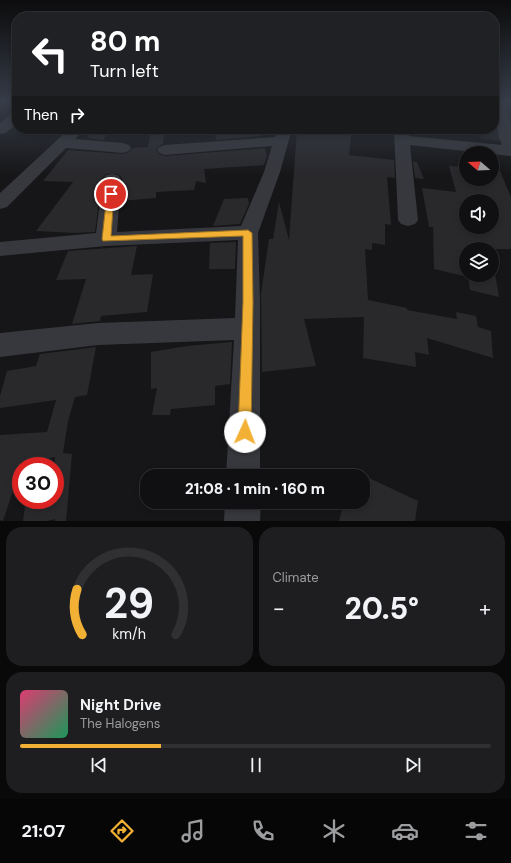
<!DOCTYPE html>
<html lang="en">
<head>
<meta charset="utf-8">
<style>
  body { margin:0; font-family:"DM Sans",sans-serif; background:#1e1e20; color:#f1f3f6; height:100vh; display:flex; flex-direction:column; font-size:15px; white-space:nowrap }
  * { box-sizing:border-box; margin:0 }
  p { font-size:13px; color:#9c9d9f }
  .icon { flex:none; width:22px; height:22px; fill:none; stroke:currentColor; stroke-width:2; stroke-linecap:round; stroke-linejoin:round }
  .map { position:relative; height:521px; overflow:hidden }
  .drawer { display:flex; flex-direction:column; gap:6px; padding:6px; background:#09090a; flex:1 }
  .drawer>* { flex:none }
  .top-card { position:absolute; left:12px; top:12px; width:487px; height:122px; border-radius:16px; box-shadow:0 2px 6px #0003,0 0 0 1px #303032; background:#202124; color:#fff; overflow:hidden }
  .needle { width:26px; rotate:289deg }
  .fabs { position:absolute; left:459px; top:146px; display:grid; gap:8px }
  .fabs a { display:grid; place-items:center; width:40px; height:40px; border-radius:50%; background:#101012; box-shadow:0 2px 6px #0003,0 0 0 1px #303032; font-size:20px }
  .speed { position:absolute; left:12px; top:457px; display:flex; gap:8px; font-size:20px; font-weight:700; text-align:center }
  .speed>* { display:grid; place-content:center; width:52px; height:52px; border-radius:50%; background:#101012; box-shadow:0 2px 6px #0003,0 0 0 1px #303032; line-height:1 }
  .speed .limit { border:6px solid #d22; background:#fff; color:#111 }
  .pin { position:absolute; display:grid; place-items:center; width:34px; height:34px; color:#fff; margin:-17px; border:2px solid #fff; border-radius:50%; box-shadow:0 1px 4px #0007 }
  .me { position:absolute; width:44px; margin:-22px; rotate:2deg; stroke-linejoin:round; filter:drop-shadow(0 0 3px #0008) }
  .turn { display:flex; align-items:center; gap:14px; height:84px; padding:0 12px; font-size:18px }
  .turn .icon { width:52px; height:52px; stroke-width:2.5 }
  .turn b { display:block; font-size:28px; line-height:34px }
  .then { display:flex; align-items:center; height:38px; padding:0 12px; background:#0003; gap:8px; font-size:15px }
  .big { font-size:30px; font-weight:800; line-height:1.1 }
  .drawer .tile { flex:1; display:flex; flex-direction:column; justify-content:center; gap:6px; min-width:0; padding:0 14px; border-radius:16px; background:#1e1e20 }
  .drawer .dial { align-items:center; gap:0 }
  .dial svg { height:104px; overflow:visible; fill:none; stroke:#303032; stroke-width:7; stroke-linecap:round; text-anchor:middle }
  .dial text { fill:#f1f3f6; stroke:none }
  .song { display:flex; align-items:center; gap:12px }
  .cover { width:48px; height:48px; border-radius:6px; background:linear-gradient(135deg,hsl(340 70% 55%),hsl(150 70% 35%)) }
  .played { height:4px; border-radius:2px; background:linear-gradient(90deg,#f2b134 30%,#303032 30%) }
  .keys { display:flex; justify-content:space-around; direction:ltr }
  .heat { display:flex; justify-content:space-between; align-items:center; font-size:22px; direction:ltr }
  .drawer .tiles { flex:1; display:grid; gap:6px; grid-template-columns:1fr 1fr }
  .tile:last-child { grid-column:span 2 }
  .trip { position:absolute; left:140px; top:469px; width:230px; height:40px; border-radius:16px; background:#101012; box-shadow:0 2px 6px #0003,0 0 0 1px #303032; font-weight:800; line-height:40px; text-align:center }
  .tab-bar { display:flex; height:64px; justify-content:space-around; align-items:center; background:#060607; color:#9c9d9f }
  .tab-bar .icon { width:28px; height:28px }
  .tab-bar .selected { color:#f2b134 }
  .tab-bar b { font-size:18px; color:#f1f3f6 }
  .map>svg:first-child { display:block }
  .built { fill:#222225 }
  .building { fill:#29292c; fill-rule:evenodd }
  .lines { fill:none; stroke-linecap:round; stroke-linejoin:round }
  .minor { fill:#37383d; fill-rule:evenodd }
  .route { fill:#f2b134; stroke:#9d7322 }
</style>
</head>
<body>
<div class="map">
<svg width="511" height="521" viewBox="0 0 511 521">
  <rect width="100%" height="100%" fill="#161618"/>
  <path class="built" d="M494,102H511V142L481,139L476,129H494Z"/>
  <path class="building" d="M94,129H110L103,140L87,138Z
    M151,129H165L163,144L159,146L156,149L158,154L165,156L265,148L267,156L264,165L204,169L206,183L196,181L194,190L156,192V198L121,201L122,178L118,174H106L102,179L95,232L75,233L36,231L73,182L43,181L68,150L123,154L129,152L132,148L148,147Z
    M215,129H255L256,132H261L262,136L216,140Z
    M297,129H352L349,155L394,160L395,178L387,177L391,225L385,224V245L372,243V250L365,249L368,300L407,308V310L457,319L456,312L476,316L478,327L491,331L493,358L427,338L429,355L415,352L416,367L363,358L364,317L304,319L316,366L262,372L261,294L265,266L269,239H273L279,202L289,240Z
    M413,162H417L424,179L415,178Z
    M449,166L466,167V179H492V170L500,171L511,197V249H466V275H492V256L499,297L470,290L468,277L434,269L433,227H429L422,188L456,192ZM466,201H492V227H466Z
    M248,198L249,204L240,224L213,226L224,199Z
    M236,242L235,269H209L210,243Z
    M137,246L131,275L153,274L147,312L101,316L100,321L72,324L86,279L56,280L68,251Z
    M232,342L230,384L215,386V405L171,409L170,415H152L157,388L151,389V352L187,346Z
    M96,347L87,395L75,397L68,421L63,453L72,454L66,521H55V519L47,521H23L26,500H55V457L22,464L3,521L0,520V435L47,432L56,400L0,408V396L7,371L36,366L40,354Z
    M352,470L418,501L415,521H339L344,502H363V476H351Z"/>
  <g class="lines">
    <path class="minor" d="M494,102H505L511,126V156L410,145L418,220L415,224L408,226L401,224L398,220L394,129H408L409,136L502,145L499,137Z
      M17,113V124L5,133L0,134V123L12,114Z
      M69,129H84L75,139L123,143L129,145L131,148L129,151L123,153L66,148L7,207L0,209V193Z
      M278,129H292L280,172L258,233L260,302V476H226L234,340L98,345L0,357V333L98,323L235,318L238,240L106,246L0,256V242L96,233L103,179L106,175L112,174L118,175L121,179L117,232L241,226L264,172L272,146L165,155L159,153L157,150L159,147L165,145L275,137Z
      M225,502H261L260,521H224Z"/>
  </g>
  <linearGradient id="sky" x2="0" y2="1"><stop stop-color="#0c0c0d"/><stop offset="0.58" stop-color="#363c48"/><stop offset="1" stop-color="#363c48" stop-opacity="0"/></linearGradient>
  <rect width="511" height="175" fill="url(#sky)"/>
  <path class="route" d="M111,192L114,194L111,236L248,230L252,233L253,302L251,432L249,437L245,438L240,437L238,432L243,302V236L103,241L102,239L107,194Z"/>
</svg>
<div class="fabs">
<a><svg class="needle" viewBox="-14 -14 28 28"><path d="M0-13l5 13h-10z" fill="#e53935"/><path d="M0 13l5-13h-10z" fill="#9c9d9f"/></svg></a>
<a><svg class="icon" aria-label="sound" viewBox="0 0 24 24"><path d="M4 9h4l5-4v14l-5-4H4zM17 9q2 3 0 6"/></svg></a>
<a><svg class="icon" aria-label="layers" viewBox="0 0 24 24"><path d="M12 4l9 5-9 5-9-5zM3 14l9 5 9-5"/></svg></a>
</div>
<div class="speed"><div class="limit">30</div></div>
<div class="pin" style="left:111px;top:194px;background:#d93025"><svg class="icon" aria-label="arrive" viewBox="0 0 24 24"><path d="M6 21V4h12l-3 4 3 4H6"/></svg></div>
<svg class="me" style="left:245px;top:432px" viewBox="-20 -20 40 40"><circle r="19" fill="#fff"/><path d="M0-13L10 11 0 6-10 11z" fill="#f2b134"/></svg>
<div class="trip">21:08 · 1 min · 160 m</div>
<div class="top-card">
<div class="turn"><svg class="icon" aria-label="left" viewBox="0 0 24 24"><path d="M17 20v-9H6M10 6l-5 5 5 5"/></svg><div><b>80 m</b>Turn left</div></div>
<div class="then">Then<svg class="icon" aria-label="right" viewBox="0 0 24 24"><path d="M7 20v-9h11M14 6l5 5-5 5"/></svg></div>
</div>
</div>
<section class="drawer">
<div class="tiles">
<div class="tile dial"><svg viewBox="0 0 100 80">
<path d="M14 69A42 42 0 1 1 86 69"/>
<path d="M14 69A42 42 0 0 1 10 34" stroke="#f2b134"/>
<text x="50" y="56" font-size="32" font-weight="700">29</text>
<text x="50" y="72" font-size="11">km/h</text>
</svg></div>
<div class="tile"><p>Climate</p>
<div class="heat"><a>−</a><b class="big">20.5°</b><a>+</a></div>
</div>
<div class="tile">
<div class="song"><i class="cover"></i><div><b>Night Drive</b><p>The Halogens</p></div></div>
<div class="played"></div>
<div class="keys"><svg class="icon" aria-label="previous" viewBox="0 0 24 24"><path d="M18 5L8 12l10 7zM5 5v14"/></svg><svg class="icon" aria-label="pause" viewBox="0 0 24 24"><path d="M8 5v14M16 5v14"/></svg><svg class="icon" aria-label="next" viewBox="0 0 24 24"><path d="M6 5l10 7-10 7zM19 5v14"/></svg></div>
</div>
</div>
</section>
<nav class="tab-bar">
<b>21:07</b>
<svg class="icon selected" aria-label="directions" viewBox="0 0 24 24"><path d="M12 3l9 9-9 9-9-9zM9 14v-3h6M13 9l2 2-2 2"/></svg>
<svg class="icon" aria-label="music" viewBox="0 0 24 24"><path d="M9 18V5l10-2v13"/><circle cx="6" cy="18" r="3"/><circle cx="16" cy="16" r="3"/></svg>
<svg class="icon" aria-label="phone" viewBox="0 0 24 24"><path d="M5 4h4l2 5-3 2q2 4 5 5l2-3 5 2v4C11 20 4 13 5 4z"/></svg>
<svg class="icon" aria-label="climate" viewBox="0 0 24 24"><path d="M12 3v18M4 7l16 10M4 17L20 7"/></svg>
<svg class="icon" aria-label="car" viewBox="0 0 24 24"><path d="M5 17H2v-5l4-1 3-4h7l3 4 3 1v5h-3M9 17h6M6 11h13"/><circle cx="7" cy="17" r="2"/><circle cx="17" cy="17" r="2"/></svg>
<svg class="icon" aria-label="filters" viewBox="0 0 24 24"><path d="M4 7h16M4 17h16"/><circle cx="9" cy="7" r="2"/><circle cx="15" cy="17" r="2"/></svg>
</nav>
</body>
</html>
